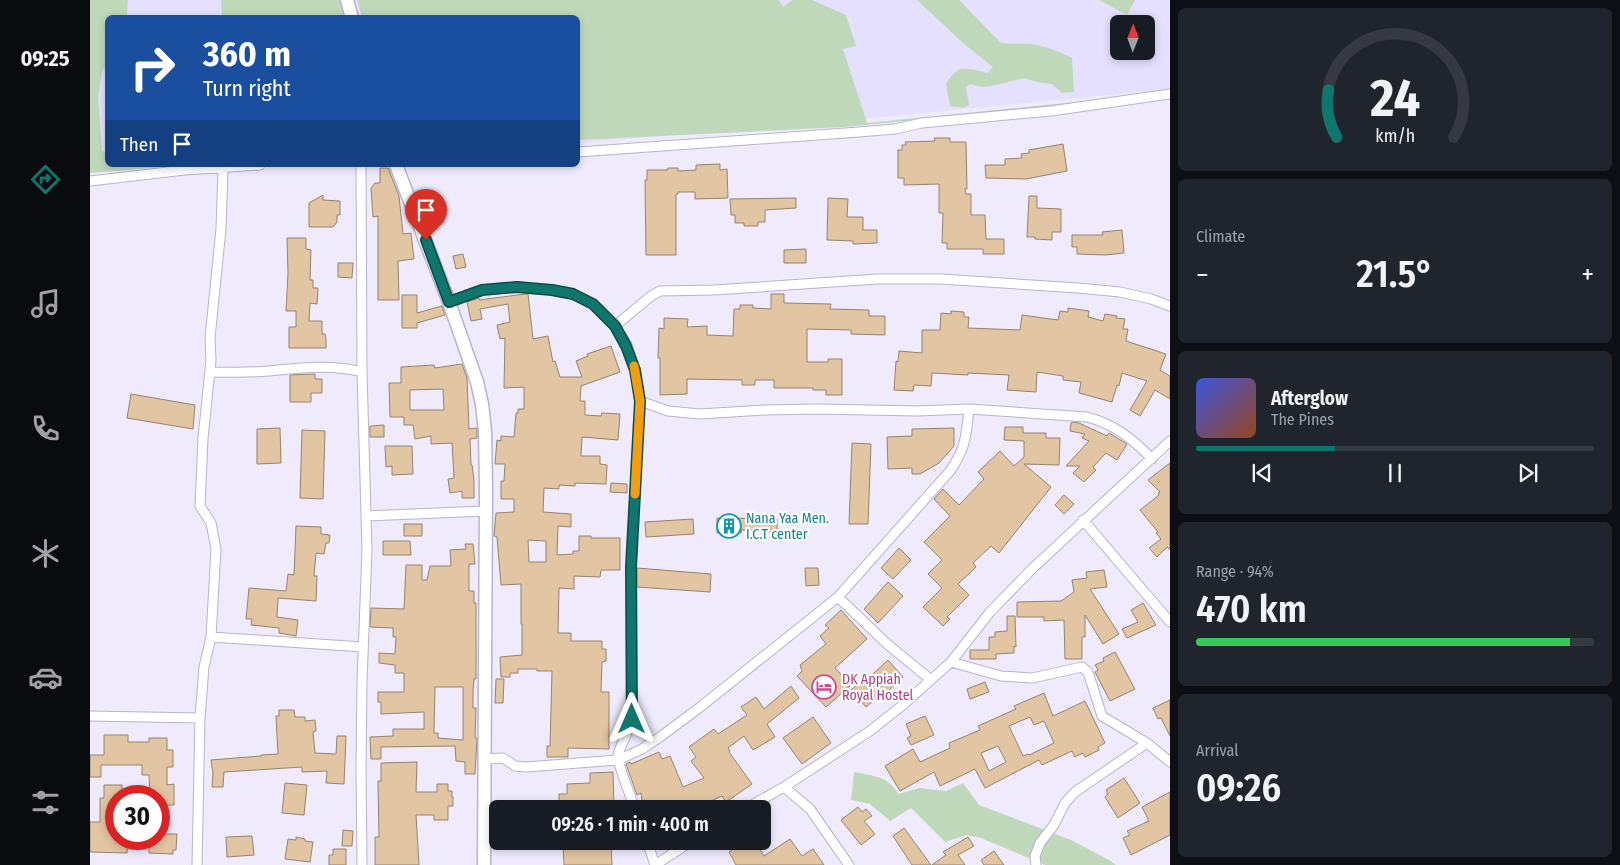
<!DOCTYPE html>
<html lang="en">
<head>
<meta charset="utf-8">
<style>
  body { margin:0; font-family:"Fira Sans Condensed",sans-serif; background:#20242c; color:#f1f3f6; height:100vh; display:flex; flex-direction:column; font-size:19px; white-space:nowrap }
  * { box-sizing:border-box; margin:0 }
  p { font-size:16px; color:#9ea1a6 }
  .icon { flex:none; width:28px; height:28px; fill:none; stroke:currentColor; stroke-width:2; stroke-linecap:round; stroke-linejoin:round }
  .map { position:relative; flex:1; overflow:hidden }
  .drawer { display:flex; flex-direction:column; gap:8px; padding:8px; background:#0d0f14; width:450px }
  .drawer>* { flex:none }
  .top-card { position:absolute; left:15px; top:15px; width:475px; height:152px; border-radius:8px; box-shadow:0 2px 8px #0003; background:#1a4fa0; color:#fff; overflow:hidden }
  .needle { width:32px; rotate:1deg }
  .fabs { position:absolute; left:1020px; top:15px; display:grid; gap:10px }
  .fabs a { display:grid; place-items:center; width:45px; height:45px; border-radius:8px; background:#171b24; box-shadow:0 2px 8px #0003; font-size:25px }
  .speed { position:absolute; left:15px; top:785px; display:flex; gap:10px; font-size:25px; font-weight:700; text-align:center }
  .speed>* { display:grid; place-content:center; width:65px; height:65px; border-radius:50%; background:#171b24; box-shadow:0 2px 8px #0003; line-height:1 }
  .speed .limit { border:8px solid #d22; background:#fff; color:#111 }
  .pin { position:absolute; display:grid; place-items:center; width:42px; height:42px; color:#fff; margin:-51px -21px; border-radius:50% 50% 50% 0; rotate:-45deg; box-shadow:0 0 5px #0007 }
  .pin .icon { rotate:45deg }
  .me { position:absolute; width:55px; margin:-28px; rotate:0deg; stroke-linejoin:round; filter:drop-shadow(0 0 4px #0008) }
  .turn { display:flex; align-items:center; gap:18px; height:105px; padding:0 15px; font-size:22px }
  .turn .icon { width:65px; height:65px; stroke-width:2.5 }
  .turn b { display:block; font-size:35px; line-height:42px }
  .then { display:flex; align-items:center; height:48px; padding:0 15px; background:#0003; gap:10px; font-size:19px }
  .big { font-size:38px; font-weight:600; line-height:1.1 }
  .drawer .tile { flex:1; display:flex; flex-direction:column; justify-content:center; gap:8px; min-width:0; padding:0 18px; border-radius:8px; background:#20242c }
  .drawer .dial { align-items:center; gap:0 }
  .dial svg { height:130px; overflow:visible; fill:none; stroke:#363941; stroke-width:7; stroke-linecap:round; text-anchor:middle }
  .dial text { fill:#f1f3f6; stroke:none }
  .song { display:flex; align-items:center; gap:15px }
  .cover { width:60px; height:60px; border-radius:8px; background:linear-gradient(135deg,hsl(230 70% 55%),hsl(20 70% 35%)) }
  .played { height:5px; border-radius:2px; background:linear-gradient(90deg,#0f766e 35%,#363941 35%) }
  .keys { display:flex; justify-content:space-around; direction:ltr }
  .heat { display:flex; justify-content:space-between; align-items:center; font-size:28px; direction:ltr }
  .charge { height:8px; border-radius:4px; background:linear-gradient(90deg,#34c759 94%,#363941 0) }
  .trip { position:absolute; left:399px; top:800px; width:282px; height:50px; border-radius:8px; background:#171b24; box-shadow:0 2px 8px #0003; font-weight:600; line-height:50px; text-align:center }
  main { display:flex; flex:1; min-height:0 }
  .tabs { display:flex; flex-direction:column; width:90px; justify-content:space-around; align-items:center; background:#090b0e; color:#9ea1a6 }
  .tabs .icon { width:35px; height:35px }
  .tabs .on { color:#0f766e }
  .tabs b { font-size:22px; color:#f1f3f6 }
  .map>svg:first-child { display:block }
  .built { fill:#e5e0fd; fill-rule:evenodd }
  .green { fill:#c0d8ba }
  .building { fill:#e2c5a2; stroke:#95836c; fill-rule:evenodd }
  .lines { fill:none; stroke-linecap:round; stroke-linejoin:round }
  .street-casing { stroke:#b8b3cf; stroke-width:11 }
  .secondary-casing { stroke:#b8b3cf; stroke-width:15 }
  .street { stroke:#fff; stroke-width:9 }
  .secondary { stroke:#fff; stroke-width:12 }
  .route-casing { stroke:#0a4d48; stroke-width:12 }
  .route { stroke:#0f766e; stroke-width:9 }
  .slow { stroke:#f59e0b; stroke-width:9 }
  .labels { text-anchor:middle; stroke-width:4.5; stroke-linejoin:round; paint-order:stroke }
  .culture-label { font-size:14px; fill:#0d838f; stroke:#fff; text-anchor:start }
  .hotel-label { font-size:14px; fill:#b23c85; stroke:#fff; text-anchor:start }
</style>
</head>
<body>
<main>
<nav class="tabs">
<b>09:25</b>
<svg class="icon on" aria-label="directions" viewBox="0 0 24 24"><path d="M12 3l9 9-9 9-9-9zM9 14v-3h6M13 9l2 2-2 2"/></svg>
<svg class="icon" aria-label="music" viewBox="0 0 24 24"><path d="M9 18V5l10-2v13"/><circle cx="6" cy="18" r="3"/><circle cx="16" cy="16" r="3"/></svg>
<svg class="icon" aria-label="phone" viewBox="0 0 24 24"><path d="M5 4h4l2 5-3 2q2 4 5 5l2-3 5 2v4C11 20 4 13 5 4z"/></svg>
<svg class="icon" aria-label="climate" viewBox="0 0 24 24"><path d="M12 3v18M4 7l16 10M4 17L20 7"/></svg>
<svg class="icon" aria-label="car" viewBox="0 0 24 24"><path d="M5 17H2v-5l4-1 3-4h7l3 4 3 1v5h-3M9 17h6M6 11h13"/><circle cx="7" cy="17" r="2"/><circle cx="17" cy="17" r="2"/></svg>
<svg class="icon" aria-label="filters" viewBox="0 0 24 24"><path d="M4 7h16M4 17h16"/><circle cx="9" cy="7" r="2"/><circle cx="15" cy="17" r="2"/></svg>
</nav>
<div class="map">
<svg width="1080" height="865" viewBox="0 0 1080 865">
  <rect width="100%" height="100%" fill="#efebfd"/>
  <path class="built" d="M0,0H1080V89L721,124L488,143V18H18V165L0,166ZM1029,24H1056V51H1029Z"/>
  <path class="green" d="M0,0H38L37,17L18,18L17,69L13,68L8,96L12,151L17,152L18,165H99L0,173Z
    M131,0H250L255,17H132Z
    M267,0H689L693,7L703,0H722L756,15L766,46L753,49L777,123L1044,96L1018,100L889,114L754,127L488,140V18L272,17Z
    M827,0H869L910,42C920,45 930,43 941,44C955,46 970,52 982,58L984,92L972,93L962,84L947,82L934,78L902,86L893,87L880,84L876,87L879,105L873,108L860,106L856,84C869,63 876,68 897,73L903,67L873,43Z
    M1009,0H1045L1037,15Z
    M764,772C787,777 795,775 809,794L829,788L856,791L873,783L889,805L981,840L1019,860L1026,865H955L891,838L876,835L855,842L821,808L800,821L780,804L761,800Z"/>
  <path class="building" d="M844,138H860V142H876L877,189H875L876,194H881V215H895L896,239H914V254H893V249H857V243H852L853,213H849V184L814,185V178H808V150H812V145H816L815,142L845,141Z
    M973,144L977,171L936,179L896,178L895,165H915V159L932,158L931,154L939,153V150Z
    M630,164V170L637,169L638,198L605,199V192H588V194H586V255H556L555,180H557V170H577L578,168H588V171L606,170V165Z
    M290,168H298L309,196L313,234L321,233L324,259L308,261L309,300H288V216L283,217L281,188L285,183H290Z
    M233,195V200L250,201V215H247V222L243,227H219V203Z
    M939,196H947V208L971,209V232H962V240L945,239V237H937Z
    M706,198V208L675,210V222H668V226H654V223H645V215H641L640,199Z
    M738,198L758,199L757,217H773V230H787V243L763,244V241L737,240Z
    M1032,230L1034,253L1015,255L987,254V247H982V235H1013L1012,232Z
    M197,238H216V249L221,250L220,280H223V288H228L227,304L220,303L219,321H232V334H235L236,338V348H199V327H206V311H196L198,273Z
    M716,249V263H694V250Z
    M373,254L376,267L366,269L363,256Z
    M248,263H263L262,278L248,277Z
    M435,294H438L443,339L458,336L463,362L465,361L470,377H492L486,361L498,356L497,354L521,346L530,372L491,386L490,401H495V415L511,416L512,413L530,414L528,440L492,437L491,456H510V464L517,465L516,484L485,483V486L469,485V489L454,488L453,512L481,514V527L468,526L467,555L483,554V551H489V536H501V538H530V570H511L510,577L484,576V589L469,588L468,633H481V641H512V649H516V661L512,662L511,692H519V749L478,748V757H457V746H460L462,671H447V669H428V673H420V677H411L410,657L432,655V624H431V584L411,585L407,537L404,536L406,513L424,512V499H411V481H414L415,464H405L407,440L411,441V436L424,437L426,413H428V409H434V387L414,388L415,338L410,339L407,325L420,322L418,304L390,309L392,319L381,321L377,302L389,298V300ZM438,540L456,541V562H439Z
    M681,294H694V303L741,304L740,309L779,310V316H795V335L761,334V330L717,329V362H738V359H752V395H736V390H723V388H684V380H665V385H652V380L597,379V394L570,395V358H568L569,328L574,329V318L598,319L597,327L617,326V335L643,336L644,309H650V305H663V308L681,309Z
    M312,295H327V313L352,306L355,315L327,323V328H312Z
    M978,308L999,311L998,317L1013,321L1015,314L1027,316L1026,318L1035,319L1033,329H1038L1036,341L1076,354L1070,370L1080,376V399L1065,390L1050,416L1040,410L1057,381L1032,373L1029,386L1027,385L1022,402L989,393L991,382L973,380V376L947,372L946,392L917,390L919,375L878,373V375L842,373L841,386L824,385L823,391L804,390L806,361L808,362L809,351L832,353V330H850L851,313L861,314V311L874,312V317H879L878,328L930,330L932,315L968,320L970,311L978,312Z
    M372,364L377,378L379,429L387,428V438L380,439L381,465H382L384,480V498H372V491L360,493L358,479L364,478L362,443L341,444V436L325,439L323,425H314V417H300L299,383H311V367L344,365L345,368ZM353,389L354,410H320V390Z
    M225,374V379H232V393H221V402H200V375Z
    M41,394L105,405L103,429L37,418Z
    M983,422L989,423L1017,436L1019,433L1037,444L1027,460L1016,453L1003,467L1006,470L994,482L983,473L990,466H976L999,441L992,438L995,434L980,431L981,423Z
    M294,425V437H280V426Z
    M915,427H933V433H956V438H970L969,465L934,464L961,487L909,553L901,546L883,563L886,567L868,584L879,595L857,617L860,619L853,626L833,607L852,588L838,574L852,560L834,542L860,516L844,499L853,489L869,505L894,479L888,472L910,451L924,466L934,457V441L914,440Z
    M190,428L191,463L167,464V429Z
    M864,428V446L849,463L830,474H822V468L798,469L797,437L822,436V429Z
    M212,430L235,431L233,499L210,498Z
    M762,443L781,444L778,524H759Z
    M295,446H322L323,474L302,475V466L296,467Z
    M1080,463V550L1077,547L1067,557L1059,548L1071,539L1066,533L1068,532L1050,510L1069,495L1068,493L1070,492L1058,480Z
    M521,483L537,484V493L520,492Z
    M974,495L984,504L974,514L965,505Z
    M627,518L687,519V530H681V532L652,530L651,533H627Z
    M603,519L604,534L556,537L555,522Z
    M314,524H332V536H314Z
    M206,526L231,527V534L240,535L239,543H236L234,554L226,553L224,576H227L226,601L188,598L187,617L208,620L206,636L189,633V628L161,625L162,619H156L159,588L196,591L198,574L204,575Z
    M293,541H320L321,555H293Z
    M375,544H383L385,564H379V591H384V603H386V679H384L383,690V708H386L385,738H387L385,774H375V762L366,761L365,746L291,747V759H281L280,737L303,736V729H334V712L291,714V702H288V692H314V673H305V665L289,663V653L305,654L306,637H303V628L280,627L281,608L314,609L316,565H332V580H337L340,566H361L360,550L376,549ZM345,687H373V740L348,738V733H344Z
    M809,548L821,560L803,579L791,568Z
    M547,568L621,574L620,592L547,587Z
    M715,568H728L729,585L716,586Z
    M1014,570L1017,587L1000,589L1029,634L1013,644L995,615V637H992V659H975L974,620L954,621V617H927V602L971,601L984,592L982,580L997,578L996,572Z
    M798,582L813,596L788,623L774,609Z
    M1053,603L1066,625L1037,638L1032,629L1048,622L1041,610Z
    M751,610L777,639L745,668L761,685L736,707L707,676L712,671L710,665L736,644L730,636L739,628L735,625Z
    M917,616H925L926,647L924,646V653L906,654V659H880V650H899V637H905V632L917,631Z
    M1025,652L1045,689L1020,701L1005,672L1008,670L1005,665L1014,661L1013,658Z
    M798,660L813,677L792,697L790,695L776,707L761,690L768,684L770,686Z
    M406,679H414L413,703H405Z
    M895,682L899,692L880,699L877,689Z
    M701,686L709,698L677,724L685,737L663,750L654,736L638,748L640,751L639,752L662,784L636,802L632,796L603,809H553L551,793L547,795L536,764L540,762L541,764L569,752L572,759L580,756L593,787L614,778L601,761L606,757L599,747L624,729L628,734L657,715L651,707L666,697L674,709Z
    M954,693L963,716L995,701L1015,743L1008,747L1009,750L995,757L993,753L985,757L982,751L952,765L949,760L895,788L885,769L850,786L844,772L810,791L795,766L823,749L830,762L860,748L859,743L890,730L888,726L926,709L924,706ZM940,717L944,725L954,721L964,743L939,755L938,754L933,756L919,726ZM908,746L916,762L899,771L891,753Z
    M1080,700V736L1071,718L1068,719L1063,708Z
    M189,710H204L205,717H215V721L225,720L226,731L223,732L225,753L246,754L247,736H256L254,784L236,783L237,771L212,772V767L134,772L133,787H122L123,773L121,760L171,756V755L188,754L186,716H189Z
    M835,716L844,735L821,745L817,738L821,736L816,724Z
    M723,717L741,743L712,764L693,738Z
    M14,735H38V742H59V738H77V750H83V767H77V785L84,784V805H69V796H60L59,775H52V765H11V777H0V755H14Z
    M327,762L326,792H347V784H358V791H362V797H363V806H358V820H344V815H326L329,865H285V837H289L288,781H291V763Z
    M523,772L524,807L469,808V794H477V784L500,783V773Z
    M1034,778L1050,803L1028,818L1015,797L1018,794L1016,790Z
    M195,783L217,785L214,815L192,813Z
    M14,785H32V796H26V839H38L37,853L0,852V822H10V798H14Z
    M1080,792V835L1041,855L1033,838L1040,835L1037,831L1059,821L1052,807Z
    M768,807L772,812L776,809L782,816L774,821L785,834L771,845L751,820Z
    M814,828L841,865H822L803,836Z
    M253,830L263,831L262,846H252Z
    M69,834H87L86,850H83V854L59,853V839H69Z
    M162,836L164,855L137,857L136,837Z
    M206,837L215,839V841L223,842L220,862L195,859L198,839L206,840Z
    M878,837L884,846L868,855L875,865H842L856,855L853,852Z
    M700,839L712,856L723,849L734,865H646L639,852L658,841H665L674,856Z
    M473,841H487L488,849L510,848V841H521L522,865H474Z
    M243,849H256V865H239V855H243Z
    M904,851L914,865H894L891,860Z"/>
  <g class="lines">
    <g class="street-casing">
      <path id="street" d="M488,152L769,132L805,129L832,123L961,111L1080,94
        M271,165L272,372L277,550L272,682L271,767L272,865
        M0,181L95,170L170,165
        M359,302L393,290L427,287L462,290L483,294L503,304L525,326L537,345L545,370L550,401L541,567V719C540,732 530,743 528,756C527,764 542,799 545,809
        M525,326L561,296L570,291L624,290L788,279H851L988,288L1030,292L1061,299L1080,306
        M120,372C140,372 159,373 179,371C210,368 241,364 272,372
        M550,401L578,411L610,414L675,410L727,409L827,411L879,409L997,417C1024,424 1043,439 1062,459
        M276,516L395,511
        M993,520L1080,622
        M748,597L796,643L841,680
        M121,637L273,647
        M861,662L911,676L942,678L992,667L998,672L1012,716L1057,743L1080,762
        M0,716L110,718
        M396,759L413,758L425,766L436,767L528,760L552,749L570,737L609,708L748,597L860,471C876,448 876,436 879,409
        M694,787L720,809L759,865
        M655,809L694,787L780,731L814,704L861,662L900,612L943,568L1080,441
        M557,841L565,865
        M107,865L110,718L114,667L121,637L126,549L121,523L110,506L113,438L121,360L120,338L131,229L133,169
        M565,865L602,841
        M946,865L945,856L950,843L964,825L975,803L985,792L1057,743"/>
    </g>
    <g class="secondary-casing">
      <path id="secondary" d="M257,0L262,18
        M306,165L359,302L387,382L392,404L395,431L396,489L394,865"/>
    </g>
    <use href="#street" class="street"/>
    <use href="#secondary" class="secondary"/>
  </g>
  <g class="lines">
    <g class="route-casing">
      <path id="route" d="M336,240L359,302L392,290L427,287L462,290L483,294L503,304L525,326L536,346L545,370L550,401L541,567L542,719"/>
    </g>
    <use href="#route" class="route"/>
    <path class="slow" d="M544,366L550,401L545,494"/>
  </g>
  <defs>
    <g id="building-ring" transform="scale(1.25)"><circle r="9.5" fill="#fff" stroke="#0f9aa8" stroke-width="1.5"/><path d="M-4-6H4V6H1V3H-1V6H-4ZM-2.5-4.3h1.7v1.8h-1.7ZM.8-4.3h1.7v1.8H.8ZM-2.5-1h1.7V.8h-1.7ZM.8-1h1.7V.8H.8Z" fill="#0f9aa8"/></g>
    <g id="hotel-ring" transform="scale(1.25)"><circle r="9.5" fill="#fff" stroke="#d1479c" stroke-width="1.5"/><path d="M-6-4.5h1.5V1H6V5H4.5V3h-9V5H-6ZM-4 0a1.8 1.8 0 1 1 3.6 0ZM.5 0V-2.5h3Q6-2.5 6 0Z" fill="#d1479c"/></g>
  </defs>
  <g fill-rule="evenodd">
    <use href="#building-ring" x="639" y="526"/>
    <use href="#hotel-ring" x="734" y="687"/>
  </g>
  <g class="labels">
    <g class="culture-label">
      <text x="656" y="523">Nana Yaa Men.<tspan x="656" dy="16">I.C.T center</tspan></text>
    </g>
    <g class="hotel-label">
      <text x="752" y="684">DK Appiah<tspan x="752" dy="16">Royal Hostel</tspan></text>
    </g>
  </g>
</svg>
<div class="fabs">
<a><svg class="needle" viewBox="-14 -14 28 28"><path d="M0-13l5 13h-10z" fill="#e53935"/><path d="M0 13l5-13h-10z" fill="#9ea1a6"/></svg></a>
</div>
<div class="speed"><div class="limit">30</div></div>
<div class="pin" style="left:336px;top:240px;background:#d93025"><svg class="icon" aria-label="arrive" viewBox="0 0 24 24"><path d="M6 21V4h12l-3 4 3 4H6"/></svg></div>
<svg class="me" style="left:542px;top:719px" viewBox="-20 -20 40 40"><path d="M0-17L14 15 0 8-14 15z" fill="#0f766e" stroke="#fff" stroke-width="4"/></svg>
<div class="trip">09:26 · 1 min · 400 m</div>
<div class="top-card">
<div class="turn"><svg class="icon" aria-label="right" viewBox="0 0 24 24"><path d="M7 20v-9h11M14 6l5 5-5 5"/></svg><div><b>360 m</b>Turn right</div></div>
<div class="then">Then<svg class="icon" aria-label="arrive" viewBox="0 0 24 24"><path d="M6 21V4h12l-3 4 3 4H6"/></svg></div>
</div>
</div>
<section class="drawer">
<div class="tile dial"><svg viewBox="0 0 100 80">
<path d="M14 69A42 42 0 1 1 86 69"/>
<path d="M14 69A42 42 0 0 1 9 40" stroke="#0f766e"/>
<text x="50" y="56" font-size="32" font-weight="700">24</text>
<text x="50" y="72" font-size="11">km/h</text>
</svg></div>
<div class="tile"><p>Climate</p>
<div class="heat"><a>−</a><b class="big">21.5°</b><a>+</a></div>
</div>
<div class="tile">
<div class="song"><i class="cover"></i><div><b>Afterglow</b><p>The Pines</p></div></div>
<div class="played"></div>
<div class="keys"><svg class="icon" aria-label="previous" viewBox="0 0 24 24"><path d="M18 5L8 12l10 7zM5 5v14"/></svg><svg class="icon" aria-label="pause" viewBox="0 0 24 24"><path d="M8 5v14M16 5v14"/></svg><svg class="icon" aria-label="next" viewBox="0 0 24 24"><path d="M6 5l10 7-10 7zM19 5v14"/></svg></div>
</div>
<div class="tile"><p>Range · 94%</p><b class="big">470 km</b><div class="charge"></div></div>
<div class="tile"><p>Arrival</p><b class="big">09:26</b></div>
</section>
</main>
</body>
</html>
